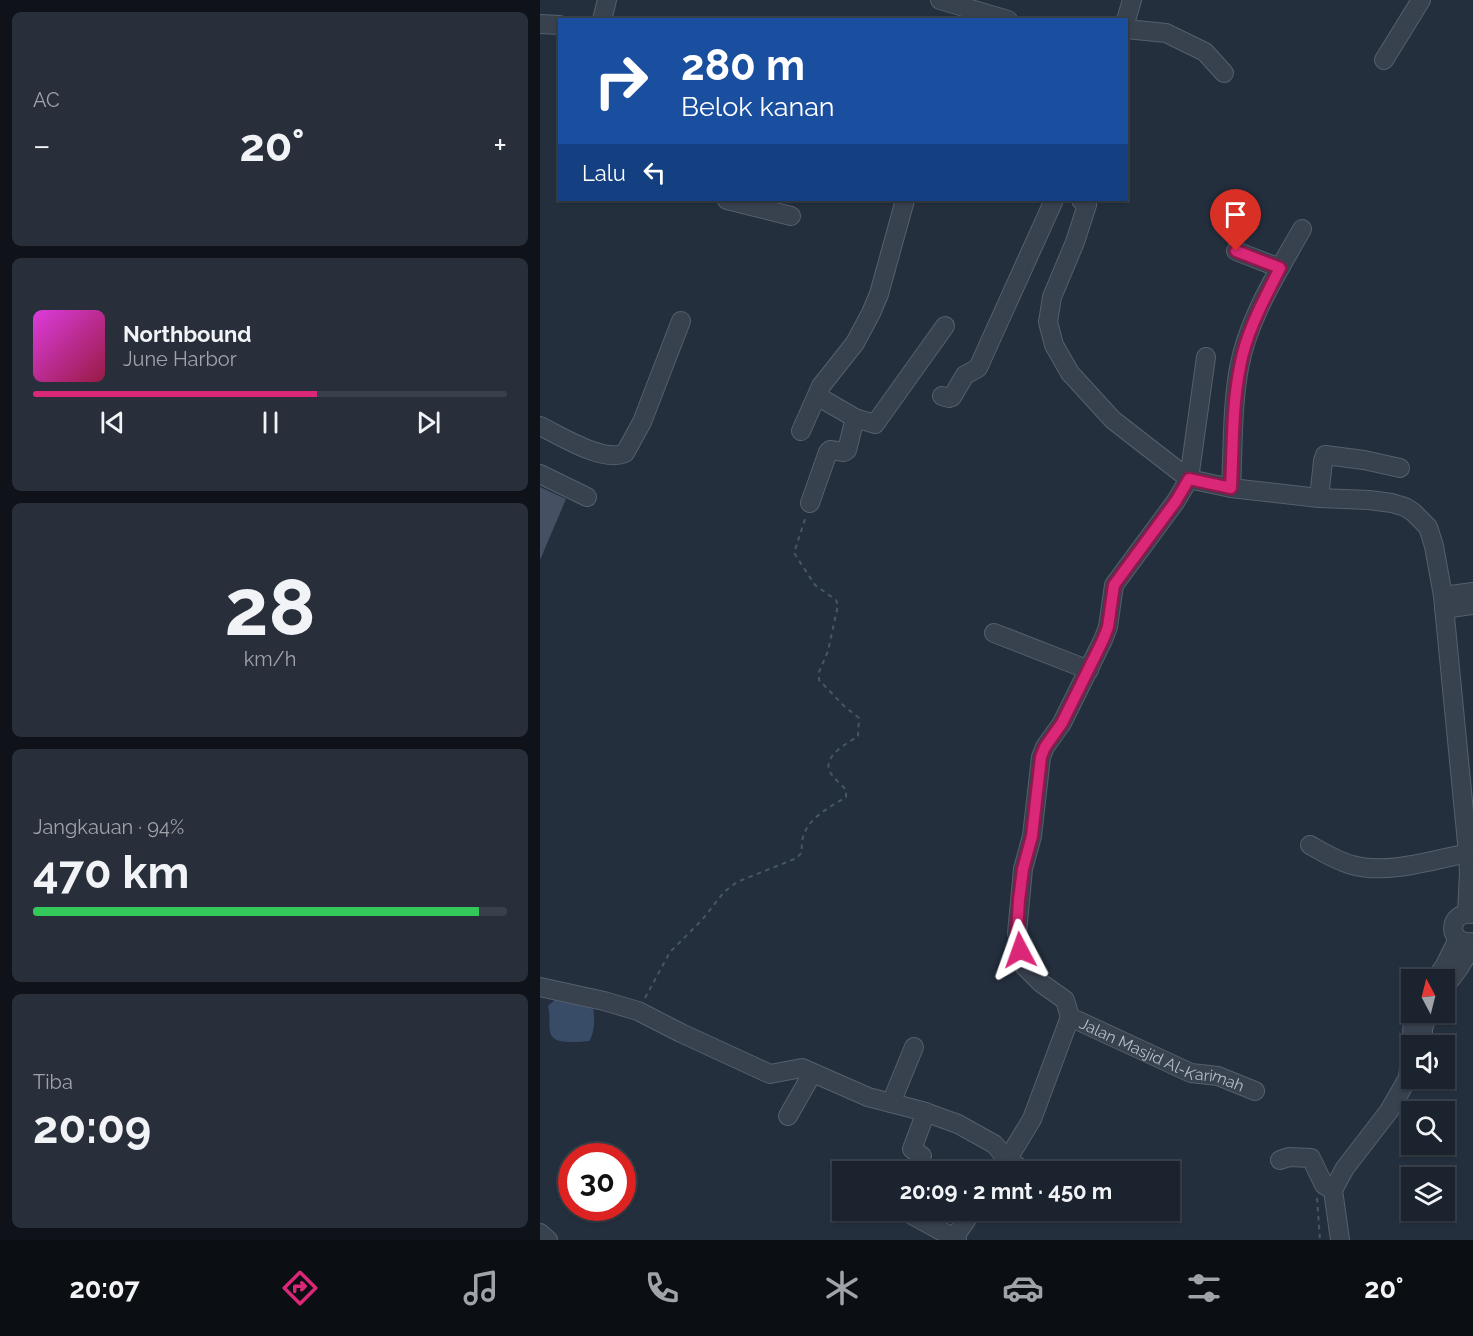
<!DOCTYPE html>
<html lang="id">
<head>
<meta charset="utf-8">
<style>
  body { margin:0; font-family:Raleway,sans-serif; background:#282f3a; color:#f1f3f6; height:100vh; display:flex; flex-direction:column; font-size:22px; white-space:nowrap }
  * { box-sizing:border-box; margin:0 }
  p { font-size:20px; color:#a0a4aa }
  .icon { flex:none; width:33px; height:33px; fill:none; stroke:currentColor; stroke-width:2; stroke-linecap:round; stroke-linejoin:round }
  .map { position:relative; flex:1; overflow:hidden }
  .panel { display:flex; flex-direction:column; gap:12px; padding:12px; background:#0f1319; width:540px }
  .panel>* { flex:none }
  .banner { position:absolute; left:18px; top:18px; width:570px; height:183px; border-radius:0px; box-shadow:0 2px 4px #0004,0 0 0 2px #39404a; background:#1a4fa0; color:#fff; overflow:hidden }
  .needle { width:39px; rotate:353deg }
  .tools { position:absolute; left:861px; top:969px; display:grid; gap:12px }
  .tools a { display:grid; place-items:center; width:54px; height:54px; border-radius:0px; background:#1b232e; box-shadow:0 2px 4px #0004,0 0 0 2px #39404a; font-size:30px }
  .speed { position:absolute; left:18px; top:1143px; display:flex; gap:12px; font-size:30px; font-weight:700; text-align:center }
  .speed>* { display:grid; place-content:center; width:78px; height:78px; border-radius:50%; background:#1b232e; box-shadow:0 2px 4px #0004,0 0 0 2px #39404a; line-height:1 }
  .speed .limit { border:9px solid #d22; background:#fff; color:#111 }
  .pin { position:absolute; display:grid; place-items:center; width:51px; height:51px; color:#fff; margin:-62px -26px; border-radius:50% 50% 50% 0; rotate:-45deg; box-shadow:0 0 6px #0007 }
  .pin .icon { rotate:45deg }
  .me { position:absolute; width:66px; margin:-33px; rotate:356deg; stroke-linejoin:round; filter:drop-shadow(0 0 4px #0008) }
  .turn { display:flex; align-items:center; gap:21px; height:126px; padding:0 24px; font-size:27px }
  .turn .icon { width:78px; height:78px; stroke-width:2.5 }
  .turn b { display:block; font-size:42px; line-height:51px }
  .then { display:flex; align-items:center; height:57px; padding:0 24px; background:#0003; gap:12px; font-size:22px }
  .big { font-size:45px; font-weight:700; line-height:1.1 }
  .panel .card { flex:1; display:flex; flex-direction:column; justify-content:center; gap:9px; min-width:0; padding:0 21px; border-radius:9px; background:#282f3a }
  .panel .dial { align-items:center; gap:0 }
  .dial b { font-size:78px; line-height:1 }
  .song { display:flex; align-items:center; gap:18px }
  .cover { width:72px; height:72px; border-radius:9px; background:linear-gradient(135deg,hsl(300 70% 55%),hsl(340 70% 35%)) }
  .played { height:6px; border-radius:3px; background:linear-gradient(90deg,#db2777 60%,#39404a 60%) }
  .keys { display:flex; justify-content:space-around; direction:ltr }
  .heat { display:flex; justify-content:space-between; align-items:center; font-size:33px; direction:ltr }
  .charge { height:9px; border-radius:4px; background:linear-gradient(90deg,#34c759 94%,#39404a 0) }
  .trip { position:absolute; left:292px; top:1161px; width:348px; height:60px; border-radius:0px; background:#1b232e; box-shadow:0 2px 4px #0004,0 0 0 2px #39404a; font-weight:700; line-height:60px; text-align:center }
  .tab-bar { display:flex; height:96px; justify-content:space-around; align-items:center; background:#0b0e12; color:#a0a4aa }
  .tab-bar .icon { width:42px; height:42px }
  .tab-bar .selected { color:#db2777 }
  .tab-bar b { font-size:27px; color:#f1f3f6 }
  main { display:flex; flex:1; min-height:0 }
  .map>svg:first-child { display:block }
  .water { fill:#394c67 }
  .building { fill:#455162 }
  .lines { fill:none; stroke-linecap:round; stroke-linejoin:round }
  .minor-casing { stroke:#565f6c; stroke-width:20 }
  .path { stroke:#44595c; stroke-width:2; stroke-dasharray:4.5 4.5; stroke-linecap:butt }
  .minor { stroke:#38414e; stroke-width:18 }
  .route-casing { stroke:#8e194d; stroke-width:15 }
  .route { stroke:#db2777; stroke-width:10 }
  .labels { text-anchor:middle; stroke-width:4.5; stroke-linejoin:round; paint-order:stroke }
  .street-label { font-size:16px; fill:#b4bcc9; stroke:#1d2633 }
</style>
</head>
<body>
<main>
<section class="panel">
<div class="card"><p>AC</p>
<div class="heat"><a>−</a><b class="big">20°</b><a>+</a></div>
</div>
<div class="card">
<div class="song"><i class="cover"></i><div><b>Northbound</b><p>June Harbor</p></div></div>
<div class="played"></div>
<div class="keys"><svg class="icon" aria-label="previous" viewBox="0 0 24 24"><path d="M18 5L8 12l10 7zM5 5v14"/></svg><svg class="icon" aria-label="pause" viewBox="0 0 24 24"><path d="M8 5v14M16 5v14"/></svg><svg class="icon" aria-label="next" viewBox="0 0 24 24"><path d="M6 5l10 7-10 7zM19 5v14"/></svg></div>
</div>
<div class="card dial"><b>28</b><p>km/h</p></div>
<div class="card"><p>Jangkauan · 94%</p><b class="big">470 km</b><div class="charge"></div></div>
<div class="card"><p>Tiba</p><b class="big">20:09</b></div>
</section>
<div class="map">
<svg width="933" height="1240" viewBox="0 0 933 1240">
  <rect width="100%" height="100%" fill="#242f3e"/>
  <path class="water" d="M18,997L53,1008C55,1018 55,1032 49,1041C42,1042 36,1042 29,1042C1,1042 13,1024 8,1006Z"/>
  <path class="building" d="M0,487L26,499L0,560Z"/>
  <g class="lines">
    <g class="minor-casing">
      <g id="minor">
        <path d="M400,0L468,20"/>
        <path d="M62,20L67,0"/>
        <path d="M586,20L592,0"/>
        <path d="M0,24L20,25"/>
        <path d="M586,29L626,33L665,52L684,73"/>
        <path d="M844,60L881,0"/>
        <path d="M187,200L251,216"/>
        <path d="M541,200L547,205L535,242L512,297L508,322L514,345L530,373L573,420L649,479L691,488L779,498L829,500L852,503L865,507L873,512L888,527L894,546L903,596L928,853L929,873L927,913"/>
        <path d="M696,251L740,268"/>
        <path d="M277,396L315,418L335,424L405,326"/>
        <path d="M402,396L409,398L412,397L425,375L438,368L514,200"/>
        <path d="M0,426C21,436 63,463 85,453L102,422L141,321"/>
        <path d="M261,431L281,386L315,343L331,313L339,294L365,200"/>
        <path d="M0,474L47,497"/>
        <path d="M691,488C693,448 692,407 699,368C708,318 738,272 762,229"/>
        <path d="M779,498L783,461L785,455L824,460L860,468"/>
        <path d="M270,503L288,452L290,450L304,452L307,450L315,418"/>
        <path d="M903,596L933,592"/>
        <path d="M904,609L933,605"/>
        <path d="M454,633L549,670"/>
        <path d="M770,845C784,853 797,861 812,865C847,875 893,860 928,853"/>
        <path d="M933,914C907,910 906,946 933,942"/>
        <path d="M894,980L904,967L918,939"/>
        <path d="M0,987L64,1001L98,1011L141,1033L230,1074L262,1068L328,1097L382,1111L418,1124L454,1144L468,1160L486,1172"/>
        <path d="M904,988L919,968L933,945"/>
        <path id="s1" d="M530,1017L651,1073L678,1076L715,1091"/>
        <path d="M883,1046V1029L888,1012"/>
        <path d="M351,1103L374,1047"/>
        <path d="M386,1112L372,1149L382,1156L378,1166L388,1171"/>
        <path d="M248,1116L272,1074"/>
        <path d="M740,1160L749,1157L771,1158L784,1185L793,1190"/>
        <path d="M460,1172L492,1119L530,1017L525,1000L501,983L485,967L477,933L483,869L492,836L501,757L505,747L522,723L563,640L568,627L574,585L636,501L649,479L666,357"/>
        <path d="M611,1172L612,1170"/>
        <path d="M363,1210L414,1238"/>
        <path d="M568,1210H573"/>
        <path d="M0,1233L8,1240"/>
        <path d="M417,1240L414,1238L433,1210"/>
        <path d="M800,1240L793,1190L805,1168L849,1111L868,1078L874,1012"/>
      </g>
    </g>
    <path class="path" d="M105,998L130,952L162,920L184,892L197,882L257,858L262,852C259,822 284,811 306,797V790C301,784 293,778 290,772C282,756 308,743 318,736L319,718L304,706L279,680V672L288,651L298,605L296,600L275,585L254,553L266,516
      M777,1198L780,1240"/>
    <use href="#minor" class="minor"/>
  </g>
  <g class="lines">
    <g class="route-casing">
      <path id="route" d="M480,950L477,933L479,900L483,869L492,836L501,757L505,747L522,723L563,640L568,627L574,585L636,501L649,479L691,488C693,448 692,406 700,367C706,332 724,300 740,268L696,251"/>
    </g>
    <use href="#route" class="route"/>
  </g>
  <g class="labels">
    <g class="street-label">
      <text dy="6" stroke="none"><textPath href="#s1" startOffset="100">Jalan Masjid Al-Karimah</textPath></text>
    </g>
  </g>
</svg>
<div class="tools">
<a><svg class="needle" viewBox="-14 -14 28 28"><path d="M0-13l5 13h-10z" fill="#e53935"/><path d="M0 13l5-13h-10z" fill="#a0a4aa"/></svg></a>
<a><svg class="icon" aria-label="sound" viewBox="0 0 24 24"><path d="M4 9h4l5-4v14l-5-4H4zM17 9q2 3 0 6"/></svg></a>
<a><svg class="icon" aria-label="search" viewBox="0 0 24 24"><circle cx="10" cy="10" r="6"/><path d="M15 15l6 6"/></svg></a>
<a><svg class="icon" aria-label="layers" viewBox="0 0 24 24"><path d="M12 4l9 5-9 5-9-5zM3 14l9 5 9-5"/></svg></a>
</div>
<div class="speed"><div class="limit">30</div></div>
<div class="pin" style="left:696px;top:251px;background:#d93025"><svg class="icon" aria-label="arrive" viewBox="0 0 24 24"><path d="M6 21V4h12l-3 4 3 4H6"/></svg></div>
<svg class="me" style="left:480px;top:950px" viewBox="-20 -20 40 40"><path d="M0-17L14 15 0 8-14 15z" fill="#db2777" stroke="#fff" stroke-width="4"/></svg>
<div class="trip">20:09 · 2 mnt · 450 m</div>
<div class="banner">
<div class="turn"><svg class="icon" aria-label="right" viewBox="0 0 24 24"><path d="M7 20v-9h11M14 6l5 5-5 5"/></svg><div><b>280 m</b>Belok kanan</div></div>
<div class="then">Lalu<svg class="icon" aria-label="left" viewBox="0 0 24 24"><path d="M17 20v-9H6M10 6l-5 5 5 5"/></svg></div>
</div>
</div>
</main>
<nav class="tab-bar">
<b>20:07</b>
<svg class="icon selected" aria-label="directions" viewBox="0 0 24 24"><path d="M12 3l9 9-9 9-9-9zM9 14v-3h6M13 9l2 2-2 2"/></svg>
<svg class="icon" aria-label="music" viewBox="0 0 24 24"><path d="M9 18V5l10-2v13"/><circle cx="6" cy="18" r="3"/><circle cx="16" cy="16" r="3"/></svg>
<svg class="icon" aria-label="phone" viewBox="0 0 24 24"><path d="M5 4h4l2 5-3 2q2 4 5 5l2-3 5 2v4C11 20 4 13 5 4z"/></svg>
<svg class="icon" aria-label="climate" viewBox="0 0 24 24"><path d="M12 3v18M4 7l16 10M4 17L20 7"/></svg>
<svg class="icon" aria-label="car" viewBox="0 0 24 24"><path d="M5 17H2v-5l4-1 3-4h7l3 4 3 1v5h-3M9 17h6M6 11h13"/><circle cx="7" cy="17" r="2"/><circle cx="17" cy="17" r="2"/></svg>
<svg class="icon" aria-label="filters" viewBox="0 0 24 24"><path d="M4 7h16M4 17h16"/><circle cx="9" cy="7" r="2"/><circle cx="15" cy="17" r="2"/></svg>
<b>20°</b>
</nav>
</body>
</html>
